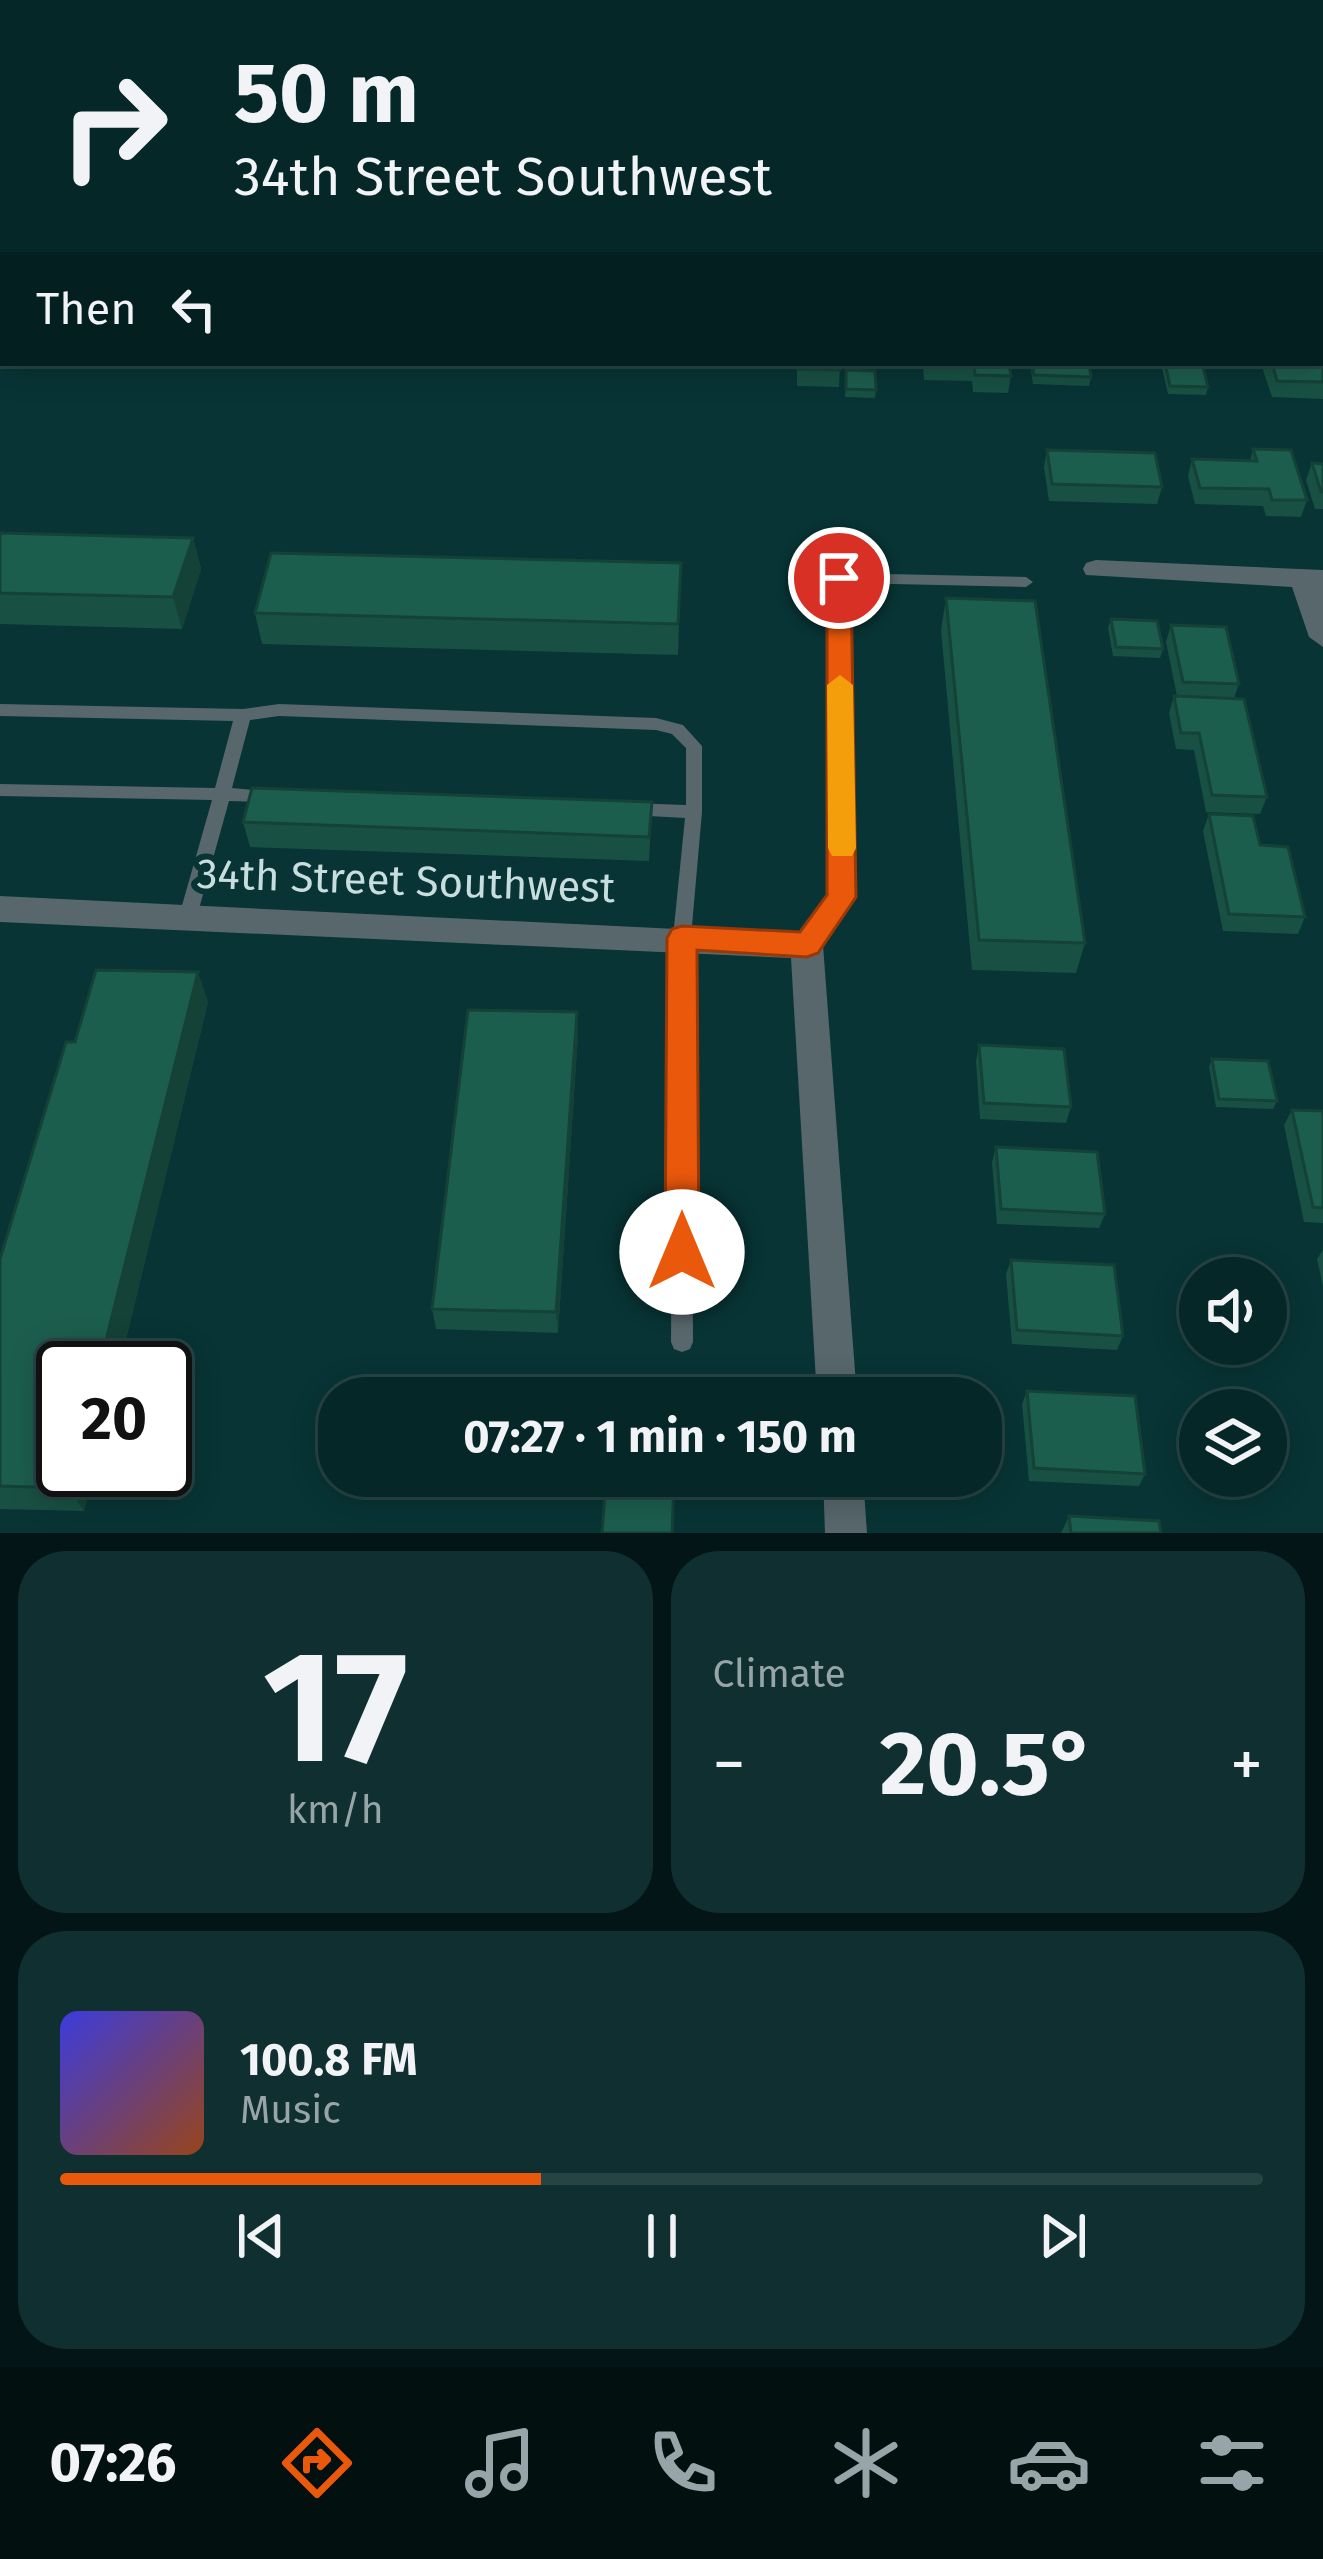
<!DOCTYPE html>
<html lang="en">
<head>
<meta charset="utf-8">
<style>
  body { margin:0; font-family:"Fira Sans",sans-serif; background:#0f2f30; color:#f1f3f6; height:100vh; display:flex; flex-direction:column; font-size:45px; white-space:nowrap }
  * { box-sizing:border-box; margin:0 }
  p { font-size:39px; color:#98a5a8 }
  .icon { flex:none; width:66px; height:66px; fill:none; stroke:currentColor; stroke-width:2; stroke-linecap:round; stroke-linejoin:round }
  .map { position:relative; height:1533px; overflow:hidden }
  .sheet { display:flex; flex-direction:column; gap:18px; padding:18px; background:#031516; flex:1 }
  .sheet>* { flex:none }
  .hud { position:absolute; left:0px; top:0px; width:1323px; height:366px; box-shadow:0 6px 30px #0003,0 0 0 3px #274445; background:#062728; color:#f1f3f6; overflow:hidden }
  .fabs { position:absolute; left:1179px; top:1257px; display:grid; gap:24px }
  .fabs a { display:grid; place-items:center; width:108px; height:108px; border-radius:50%; background:#062728; box-shadow:0 6px 30px #0003,0 0 0 3px #274445; font-size:60px }
  .speed { position:absolute; left:36px; top:1341px; display:flex; gap:24px; font-size:60px; font-weight:700; text-align:center }
  .speed>* { display:grid; place-content:center; width:156px; height:156px; border-radius:50%; background:#062728; box-shadow:0 6px 30px #0003,0 0 0 3px #274445; line-height:1 }
  .speed .limit { border:6px solid #111; border-radius:18px; background:#fff; color:#111 }
  .pin { position:absolute; display:grid; place-items:center; width:102px; height:102px; color:#fff; margin:-51px; border:6px solid #fff; border-radius:50%; box-shadow:0 3px 12px #0007 }
  .me { position:absolute; width:132px; margin:-66px; rotate:0deg; stroke-linejoin:round; filter:drop-shadow(0 0 9px #0008) }
  .turn { display:flex; align-items:center; gap:42px; height:252px; padding:0 36px; font-size:54px }
  .turn .icon { width:156px; height:156px; stroke-width:2.5 }
  .turn b { display:block; font-size:84px; line-height:102px }
  .then { display:flex; align-items:center; height:114px; padding:0 36px; background:#0003; gap:24px; font-size:45px }
  .big { font-size:90px; font-weight:700; line-height:1.1 }
  .sheet .card { flex:1; display:flex; flex-direction:column; justify-content:center; gap:18px; min-width:0; padding:0 42px; border-radius:48px; background:#0f2f30 }
  .sheet .dial { align-items:center; gap:0 }
  .dial b { font-size:156px; line-height:1 }
  .song { display:flex; align-items:center; gap:36px }
  .cover { width:144px; height:144px; border-radius:18px; background:linear-gradient(135deg,hsl(240 70% 55%),hsl(20 70% 35%)) }
  .played { height:12px; border-radius:6px; background:linear-gradient(90deg,#ea580c 40%,#274445 40%) }
  .keys { display:flex; justify-content:space-around; direction:ltr }
  .heat { display:flex; justify-content:space-between; align-items:center; font-size:66px; direction:ltr }
  .sheet .tiles { flex:1; display:grid; gap:18px; grid-template-columns:1fr 1fr }
  .card:last-child { grid-column:span 2 }
  .trip { position:absolute; left:318px; top:1377px; width:684px; height:120px; border-radius:48px; background:#062728; box-shadow:0 6px 30px #0003,0 0 0 3px #274445; font-weight:700; line-height:120px; text-align:center }
  .tab-bar { display:flex; height:192px; justify-content:space-around; align-items:center; background:#021010; color:#98a5a8 }
  .tab-bar .icon { width:84px; height:84px }
  .tab-bar .selected { color:#ea580c }
  .tab-bar b { font-size:54px; color:#f1f3f6 }
  .map>svg:first-child { display:block }
  .lines { fill:none; stroke-linecap:round; stroke-linejoin:round }
  .service { fill:#57676c; fill-rule:evenodd }
  .minor { fill:#57676c; fill-rule:evenodd }
  .wall { fill:#185143 }
  .shaded-wall { fill:#144237 }
  .building { fill:#1c5e4e; stroke:#144237; stroke-width:3 }
  .route { fill:#ea580c; stroke:#983908; stroke-width:3 }
  .slow { fill:#f59e0b }
  .labels { text-anchor:middle; stroke-width:12; stroke-linejoin:round; paint-order:stroke }
  .street-label { font-size:42px; fill:#c8dddd; stroke:#083435 }
</style>
</head>
<body>
<div class="map">
<svg width="1323" height="1533" viewBox="0 0 1323 1533">
  <rect width="100%" height="100%" fill="#083435"/>
  <g class="lines">
    <path class="service" d="M462,0H472L471,3H461Z
      M706,0H716V3H706Z
      M769,0H779V3H769Z
      M1031,0H1041L1042,3H1032Z
      M839,573L1026,577L1033,582L1026,587L847,583L851,897L813,950L807,952L801,950L798,945L833,896L832,578Z
      M0,704L243,709L279,704L656,718L683,725L702,746V812L691,937L693,1342L690,1349L682,1352L674,1349L671,1342L673,937L685,818L630,815L624,814L622,809L624,804L630,803L686,805V748L672,734L656,730L279,716L250,720L232,788L275,792L277,796L275,800L269,802L229,801L197,916L194,921L188,923L182,921L179,916L212,800L0,796V784L215,788L233,721L0,716Z"/>
    <path class="minor" d="M1320,325H1323V339H1320Z
      M1096,560L1323,570V647L1309,637L1292,587L1086,575L1083,569L1086,563Z
      M0,896L819,936L823,945L857,1398H817L791,958L0,922Z
      M823,1476H863L867,1533H825Z"/>
  </g>
  <path class="wall" d="M163,0H264L262,3H172V0Z
    M1185,0H1323V96H1320V3H1186Z
    M1320,96L1323,97V178H1320Z
    M1320,255H1323V296H1320Z
    M1323,355V399L1272,397L1263,370L1266,363H1320Z
    M797,363H840L839,387L797,386Z
    M923,363H1009L1011,376L1008,393L973,392L972,381L924,380Z
    M1030,363H1089L1091,377L1089,386L1033,384Z
    M1163,363H1202L1208,387L1206,395L1168,394L1162,368Z
    M846,370L876,390L875,398L845,397Z
    M1253,449L1307,500L1301,517L1266,516L1263,506L1195,504L1188,476L1192,459L1250,461Z
    M1047,450L1162,487L1157,504L1049,501L1044,467Z
    M1312,463L1323,464V509H1315L1306,480Z
    M0,533L193,538L201,569L182,629L0,624Z
    M680,595L678,655L262,644L255,613Z
    M946,598L1085,943L1076,973L972,970L941,630Z
    M1111,619L1163,649L1160,658L1113,656L1108,628Z
    M1171,625L1239,684L1234,698L1267,797L1260,814L1206,812L1194,750L1176,749L1169,713L1174,696H1177L1166,642Z
    M652,802L649,861L250,847L243,822Z
    M1209,814L1260,845L1305,917L1298,934L1223,931L1203,831Z
    M208,1002L119,1368H63V1470H94L84,1511L0,1509V1259Z
    M578,1035L558,1333L436,1329L432,1309Z
    M979,1045L1071,1107L1066,1123L980,1119L976,1061Z
    M1212,1059L1277,1101L1273,1109L1216,1107L1209,1067Z
    M1292,1110L1323,1111V1223L1304,1222L1284,1125Z
    M996,1147L1105,1214L1099,1228L997,1224L992,1162Z
    M1323,1250V1286L1317,1259Z
    M1011,1260L1123,1336L1117,1350L1012,1344L1006,1274Z
    M1027,1391L1145,1474L1139,1486L1029,1481L1022,1404Z
    M1069,1516L1161,1533H1061Z"/>
  <path class="shaded-wall" d="M246,0H264L262,3H245Z
    M193,538L201,569L182,629L173,597Z
    M198,972L208,1002L119,1368H99Z
    M577,1012L578,1035L558,1333L556,1312Z
    M73,1470H94L84,1511L68,1488Z"/>
  <path class="building" d="M182,0H246L245,2Z
    M349,0H426L425,3H348Z
    M518,0H657V3H518Z
    M1196,0H1323V73H1320V3H1197Z
    M1320,96L1323,97V154H1320Z
    M1320,255H1323V279H1320Z
    M1320,355H1323V382L1277,381L1272,363H1320Z
    M798,363H840V370L798,369Z
    M926,363H1009L1011,376L975,375L974,365Z
    M1032,363H1089L1091,377L1034,375Z
    M1165,363H1202L1208,387L1170,386Z
    M846,370L875,371L876,390L846,389Z
    M1253,449L1291,450L1307,500H1272L1269,489L1200,488L1192,459L1257,461Z
    M1047,450L1155,453L1162,487L1052,484Z
    M1312,463L1323,464V492H1321Z
    M0,533L193,538L173,597L0,593Z
    M271,553L681,563L678,624L255,613Z
    M946,598L1035,601L1085,943L979,940Z
    M1111,619L1157,621L1163,649L1116,647Z
    M1171,625L1226,627L1239,684L1183,682Z
    M1174,696L1244,699L1267,797L1212,795L1199,733H1181Z
    M252,788L652,802L649,837L243,822Z
    M1209,814L1253,816L1260,845L1288,847L1305,917L1229,914Z
    M96,970L198,972L99,1368H63V1470H73L68,1488L0,1486V1259L66,1042H75Z
    M468,1010L577,1012L556,1312L432,1309Z
    M979,1045L1064,1049L1071,1107L984,1103Z
    M1212,1059L1268,1061L1277,1101L1219,1099Z
    M1292,1110L1323,1111V1208L1313,1207Z
    M996,1147L1097,1152L1105,1214L1001,1209Z
    M1011,1260L1114,1265L1123,1336L1017,1330Z
    M1027,1391L1135,1396L1145,1474L1034,1468Z
    M606,1479L674,1483L672,1533H602Z
    M1069,1516L1159,1521L1161,1533H1071Z"/>
  <path class="route" d="M839,570L851,578L856,897L818,953L807,957L697,950L699,1252L694,1264L682,1268L670,1264L665,1252L667,938L672,929L682,926L800,932L827,895V578Z"/>
  <path class="slow" d="M840,675L853,685L856,848L852,856H832L828,848L827,685Z"/>
  <g class="labels">
    <g class="street-label">
      <text transform="translate(406 880) rotate(2)" y="15">34th Street Southwest</text>
    </g>
  </g>
</svg>
<div class="fabs">
<a><svg class="icon" aria-label="sound" viewBox="0 0 24 24"><path d="M4 9h4l5-4v14l-5-4H4zM17 9q2 3 0 6"/></svg></a>
<a><svg class="icon" aria-label="layers" viewBox="0 0 24 24"><path d="M12 4l9 5-9 5-9-5zM3 14l9 5 9-5"/></svg></a>
</div>
<div class="speed"><div class="limit">20</div></div>
<div class="pin" style="left:839px;top:578px;background:#d93025"><svg class="icon" aria-label="arrive" viewBox="0 0 24 24"><path d="M6 21V4h12l-3 4 3 4H6"/></svg></div>
<svg class="me" style="left:682px;top:1252px" viewBox="-20 -20 40 40"><circle r="19" fill="#fff"/><path d="M0-13L10 11 0 6-10 11z" fill="#ea580c"/></svg>
<div class="trip">07:27 · 1 min · 150 m</div>
<div class="hud">
<div class="turn"><svg class="icon" aria-label="right" viewBox="0 0 24 24"><path d="M7 20v-9h11M14 6l5 5-5 5"/></svg><div><b>50 m</b>34th Street Southwest</div></div>
<div class="then">Then<svg class="icon" aria-label="left" viewBox="0 0 24 24"><path d="M17 20v-9H6M10 6l-5 5 5 5"/></svg></div>
</div>
</div>
<section class="sheet">
<div class="tiles">
<div class="card dial"><b>17</b><p>km/h</p></div>
<div class="card"><p>Climate</p>
<div class="heat"><a>−</a><b class="big">20.5°</b><a>+</a></div>
</div>
<div class="card">
<div class="song"><i class="cover"></i><div><b>100.8 FM</b><p>Music</p></div></div>
<div class="played"></div>
<div class="keys"><svg class="icon" aria-label="previous" viewBox="0 0 24 24"><path d="M18 5L8 12l10 7zM5 5v14"/></svg><svg class="icon" aria-label="pause" viewBox="0 0 24 24"><path d="M8 5v14M16 5v14"/></svg><svg class="icon" aria-label="next" viewBox="0 0 24 24"><path d="M6 5l10 7-10 7zM19 5v14"/></svg></div>
</div>
</div>
</section>
<nav class="tab-bar">
<b>07:26</b>
<svg class="icon selected" aria-label="directions" viewBox="0 0 24 24"><path d="M12 3l9 9-9 9-9-9zM9 14v-3h6M13 9l2 2-2 2"/></svg>
<svg class="icon" aria-label="music" viewBox="0 0 24 24"><path d="M9 18V5l10-2v13"/><circle cx="6" cy="18" r="3"/><circle cx="16" cy="16" r="3"/></svg>
<svg class="icon" aria-label="phone" viewBox="0 0 24 24"><path d="M5 4h4l2 5-3 2q2 4 5 5l2-3 5 2v4C11 20 4 13 5 4z"/></svg>
<svg class="icon" aria-label="climate" viewBox="0 0 24 24"><path d="M12 3v18M4 7l16 10M4 17L20 7"/></svg>
<svg class="icon" aria-label="car" viewBox="0 0 24 24"><path d="M5 17H2v-5l4-1 3-4h7l3 4 3 1v5h-3M9 17h6M6 11h13"/><circle cx="7" cy="17" r="2"/><circle cx="17" cy="17" r="2"/></svg>
<svg class="icon" aria-label="filters" viewBox="0 0 24 24"><path d="M4 7h16M4 17h16"/><circle cx="9" cy="7" r="2"/><circle cx="15" cy="17" r="2"/></svg>
</nav>
</body>
</html>
